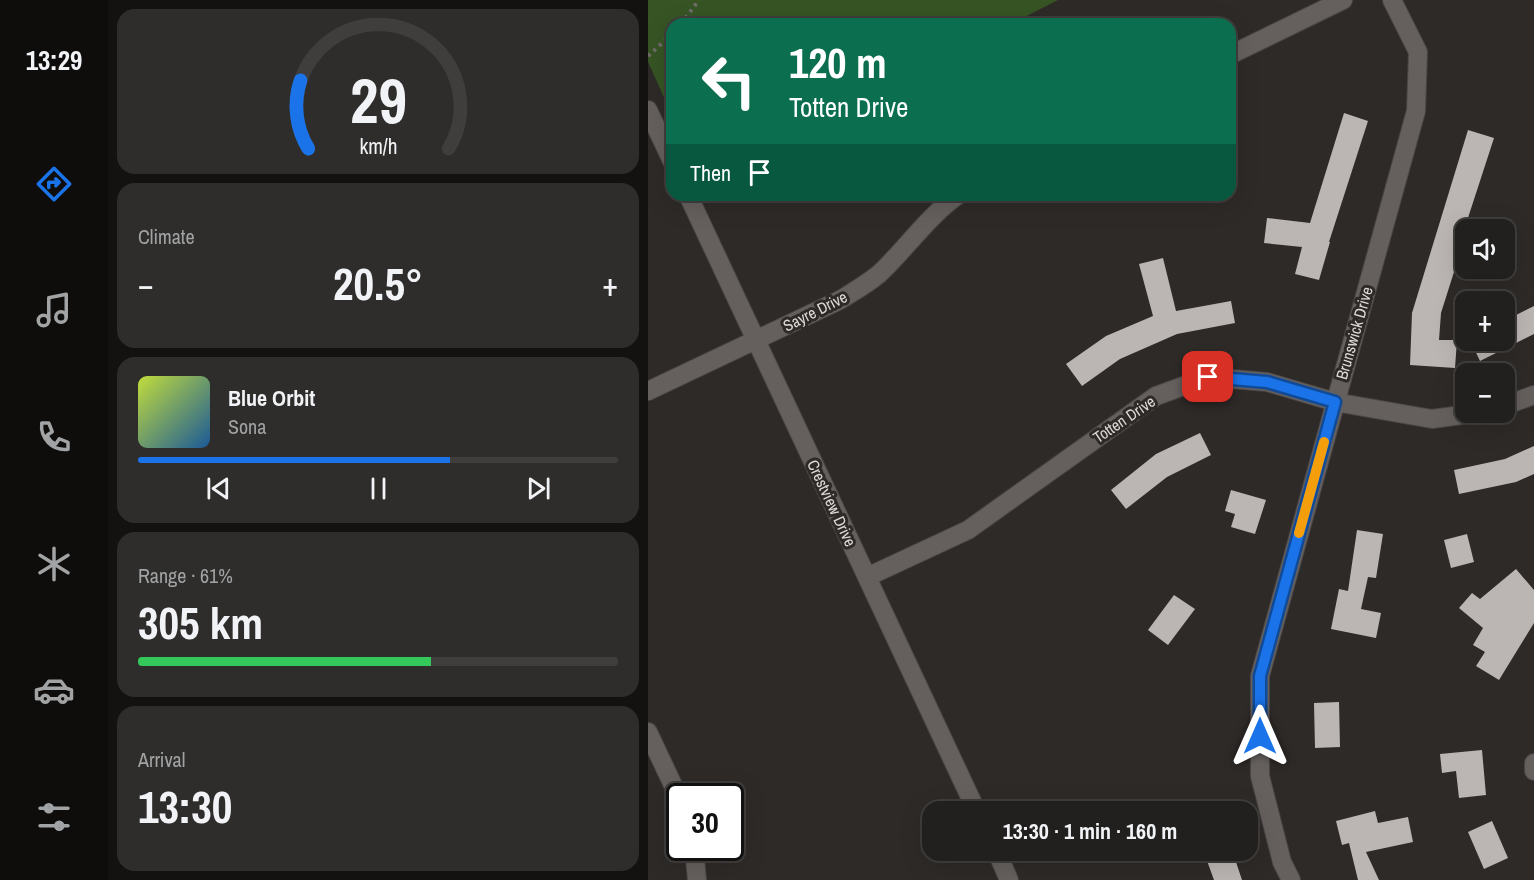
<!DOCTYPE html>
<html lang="en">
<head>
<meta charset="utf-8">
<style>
  body { margin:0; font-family:"Archivo Narrow",sans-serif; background:#2e2d2b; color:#f1f3f6; height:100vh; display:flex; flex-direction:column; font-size:22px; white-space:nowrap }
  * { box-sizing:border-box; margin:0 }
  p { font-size:20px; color:#a2a3a4 }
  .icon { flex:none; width:33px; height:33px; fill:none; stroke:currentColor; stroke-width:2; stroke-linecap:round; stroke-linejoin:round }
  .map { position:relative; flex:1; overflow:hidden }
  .side { display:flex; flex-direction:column; gap:9px; padding:9px; background:#131210; width:540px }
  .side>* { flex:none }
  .banner { position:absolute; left:18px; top:18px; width:570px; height:183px; border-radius:18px; box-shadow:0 6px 24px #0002,0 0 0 2px #3f3e3c; background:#0b6e4f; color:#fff; overflow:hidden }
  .fabs { position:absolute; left:807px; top:219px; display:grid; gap:12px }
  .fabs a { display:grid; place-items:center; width:60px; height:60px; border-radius:12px; background:#22201e; box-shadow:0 6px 24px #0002,0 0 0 2px #3f3e3c; font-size:30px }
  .speed { position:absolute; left:18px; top:783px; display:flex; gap:12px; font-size:30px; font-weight:700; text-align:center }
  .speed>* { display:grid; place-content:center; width:78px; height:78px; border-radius:50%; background:#22201e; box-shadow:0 6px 24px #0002,0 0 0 2px #3f3e3c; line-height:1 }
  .speed .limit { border:3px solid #111; border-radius:9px; background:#fff; color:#111 }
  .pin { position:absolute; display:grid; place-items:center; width:51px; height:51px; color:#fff; margin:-26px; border-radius:12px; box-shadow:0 3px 9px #0006 }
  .me { position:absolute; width:66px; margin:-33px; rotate:0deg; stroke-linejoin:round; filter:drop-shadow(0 0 4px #0008) }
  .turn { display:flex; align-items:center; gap:21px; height:126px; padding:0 24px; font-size:27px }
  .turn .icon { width:78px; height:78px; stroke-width:2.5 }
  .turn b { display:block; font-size:42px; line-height:51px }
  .then { display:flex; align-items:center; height:57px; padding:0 24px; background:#0003; gap:12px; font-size:22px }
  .big { font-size:45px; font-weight:800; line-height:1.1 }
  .side .tile { flex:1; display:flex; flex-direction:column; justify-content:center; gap:9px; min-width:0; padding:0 21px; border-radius:18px; background:#2e2d2b }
  .side .dial { align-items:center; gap:0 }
  .dial svg { height:156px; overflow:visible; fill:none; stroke:#3f3e3c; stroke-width:7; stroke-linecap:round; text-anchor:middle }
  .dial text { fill:#f1f3f6; stroke:none }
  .song { display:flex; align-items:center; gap:18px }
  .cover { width:72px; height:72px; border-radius:9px; background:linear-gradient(135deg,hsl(70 70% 55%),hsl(210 70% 35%)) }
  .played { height:6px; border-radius:3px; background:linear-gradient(90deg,#1a73e8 65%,#3f3e3c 65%) }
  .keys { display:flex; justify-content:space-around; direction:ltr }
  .heat { display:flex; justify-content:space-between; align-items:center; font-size:33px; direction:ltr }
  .charge { height:9px; border-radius:4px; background:linear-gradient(90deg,#34c759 61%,#3f3e3c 0) }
  .trip { position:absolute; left:274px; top:801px; width:336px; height:60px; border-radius:18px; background:#22201e; box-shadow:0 6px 24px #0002,0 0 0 2px #3f3e3c; font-weight:800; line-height:60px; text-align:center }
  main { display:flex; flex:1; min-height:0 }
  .tabs { display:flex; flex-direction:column; width:108px; justify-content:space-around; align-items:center; background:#0e0d0c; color:#a2a3a4 }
  .tabs .icon { width:42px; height:42px }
  .tabs .selected { color:#1a73e8 }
  .tabs b { font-size:27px; color:#f1f3f6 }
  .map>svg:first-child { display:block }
  .green { fill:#365424 }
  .building { fill:#bbb6b3 }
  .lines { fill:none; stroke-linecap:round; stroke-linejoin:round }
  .street-casing { stroke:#494645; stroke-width:20 }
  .path { stroke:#6f6b69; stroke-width:4; stroke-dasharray:3 4.5; stroke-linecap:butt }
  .street { stroke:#65605e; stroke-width:18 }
  .route-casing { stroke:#114b97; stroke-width:15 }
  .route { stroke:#1a73e8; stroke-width:10 }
  .slow { stroke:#f59e0b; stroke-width:10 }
  .labels { text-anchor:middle; stroke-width:6; stroke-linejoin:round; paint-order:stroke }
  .street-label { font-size:16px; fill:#dcd9d8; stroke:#2e2a28 }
</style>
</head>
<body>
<main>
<nav class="tabs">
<b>13:29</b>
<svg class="icon selected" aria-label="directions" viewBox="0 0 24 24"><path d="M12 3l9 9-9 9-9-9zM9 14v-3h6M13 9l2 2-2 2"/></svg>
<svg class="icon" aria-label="music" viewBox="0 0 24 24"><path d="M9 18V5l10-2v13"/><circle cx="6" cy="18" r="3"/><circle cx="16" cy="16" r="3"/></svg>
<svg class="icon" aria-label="phone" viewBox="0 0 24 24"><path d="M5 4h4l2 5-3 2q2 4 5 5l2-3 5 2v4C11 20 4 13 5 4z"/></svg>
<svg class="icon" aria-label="climate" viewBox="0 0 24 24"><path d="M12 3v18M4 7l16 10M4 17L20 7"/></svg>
<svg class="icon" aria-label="car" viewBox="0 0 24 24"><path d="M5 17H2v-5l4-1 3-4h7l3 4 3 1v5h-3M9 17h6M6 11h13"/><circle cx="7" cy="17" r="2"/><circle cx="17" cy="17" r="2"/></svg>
<svg class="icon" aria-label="filters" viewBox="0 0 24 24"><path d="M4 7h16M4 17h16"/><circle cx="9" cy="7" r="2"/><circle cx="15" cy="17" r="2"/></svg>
</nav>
<section class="side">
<div class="tile dial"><svg viewBox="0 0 100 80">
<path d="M14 69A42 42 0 1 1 86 69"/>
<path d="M14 69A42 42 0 0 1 10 34" stroke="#1a73e8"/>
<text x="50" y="56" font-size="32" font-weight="700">29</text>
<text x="50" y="72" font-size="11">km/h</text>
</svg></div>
<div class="tile"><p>Climate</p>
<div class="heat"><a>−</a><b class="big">20.5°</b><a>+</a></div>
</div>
<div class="tile">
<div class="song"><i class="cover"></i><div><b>Blue Orbit</b><p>Sona</p></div></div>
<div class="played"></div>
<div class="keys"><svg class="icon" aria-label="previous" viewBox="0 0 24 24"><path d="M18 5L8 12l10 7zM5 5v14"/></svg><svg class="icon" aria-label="pause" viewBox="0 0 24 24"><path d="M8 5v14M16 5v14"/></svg><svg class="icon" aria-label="next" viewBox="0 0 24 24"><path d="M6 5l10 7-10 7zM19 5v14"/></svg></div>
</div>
<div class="tile"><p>Range · 61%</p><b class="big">305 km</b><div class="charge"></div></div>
<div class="tile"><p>Arrival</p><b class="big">13:30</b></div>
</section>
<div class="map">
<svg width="886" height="880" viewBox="0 0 886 880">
  <rect width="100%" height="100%" fill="#2e2a28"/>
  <path class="green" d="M0,0H410L363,24H24V115L0,62Z"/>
  <path class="building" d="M696,113L720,121L681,242H682L671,280L647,274L654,247L616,243L619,218L662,223Z
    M820,130L846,138L818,224V234L793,313L791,340H809L807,368L762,365L764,313Z
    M515,258L528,311L583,301L587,323L529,334L472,359L434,386L418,364L458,336L505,316L491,264Z
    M886,306V334L832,361L822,340H856V321Z
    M552,433L563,455L519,477L478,509L463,490L508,454Z
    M886,446V474L868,482L811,494L806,470L857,459Z
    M583,490L618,500L607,534L583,527L587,514L577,511Z
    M709,530L735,534L728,578L720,577L713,609L733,613L728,638L683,629L691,589L700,591Z
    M819,534L826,562L803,568L796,540Z
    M868,569L886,590V623L851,680L828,666L837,652L825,645L835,628L811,608L824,593L832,599Z
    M526,595L547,609L520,645L500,630Z
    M691,702L692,747L667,748L666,703Z
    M834,750L838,795L811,798L808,771L794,773L792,754Z
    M727,811L730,823L760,817L765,842L718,852L731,880H710L701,843L694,845L688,821Z
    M844,821L860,858L836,869L820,832Z
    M578,850H584L594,880H566L558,858Z"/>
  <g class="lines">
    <g class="street-casing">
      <path id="street" d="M582,55L695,0
        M0,110L24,161
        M40,195L329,812
        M0,391L192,300C205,292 219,284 231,274C258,249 279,217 310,195
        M856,406L886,395
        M219,577L320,530L508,396L560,377L619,382L687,402L784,419L835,412
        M0,732L32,800
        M886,763V771
        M46,848L49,880
        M348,850L361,880
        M643,880L634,862L612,776V676L768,111L770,52L744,0"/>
    </g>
    <path class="path" d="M33,24L51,0
      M0,56L24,34"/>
    <use href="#street" class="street"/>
  </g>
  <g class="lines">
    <g class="route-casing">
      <path id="route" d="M560,377L619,382L687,402L612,676V736"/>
    </g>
    <use href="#route" class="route"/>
    <path class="slow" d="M651,533L676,442"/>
  </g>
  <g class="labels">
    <g class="street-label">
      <text transform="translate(167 311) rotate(-27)" y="6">Sayre Drive</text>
      <text transform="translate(706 333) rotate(-74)" y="6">Brunswick Drive</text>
      <text transform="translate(476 419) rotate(-34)" y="6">Totten Drive</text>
      <text transform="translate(184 503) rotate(65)" y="6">Crestview Drive</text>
    </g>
  </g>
</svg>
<div class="fabs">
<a><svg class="icon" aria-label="sound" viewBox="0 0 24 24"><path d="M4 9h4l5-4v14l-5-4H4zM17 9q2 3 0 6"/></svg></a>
<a>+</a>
<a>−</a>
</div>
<div class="speed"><div class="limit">30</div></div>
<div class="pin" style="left:560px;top:377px;background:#d93025"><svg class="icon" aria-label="arrive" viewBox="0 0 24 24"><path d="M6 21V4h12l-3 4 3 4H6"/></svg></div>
<svg class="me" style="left:612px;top:736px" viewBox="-20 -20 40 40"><path d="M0-17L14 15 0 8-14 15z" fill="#1a73e8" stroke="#fff" stroke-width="4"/></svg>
<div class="trip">13:30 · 1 min · 160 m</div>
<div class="banner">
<div class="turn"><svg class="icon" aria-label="left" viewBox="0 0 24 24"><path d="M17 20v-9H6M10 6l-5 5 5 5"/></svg><div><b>120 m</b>Totten Drive</div></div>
<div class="then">Then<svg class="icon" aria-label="arrive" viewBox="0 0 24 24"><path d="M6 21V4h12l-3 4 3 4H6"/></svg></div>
</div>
</div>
</main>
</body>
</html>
